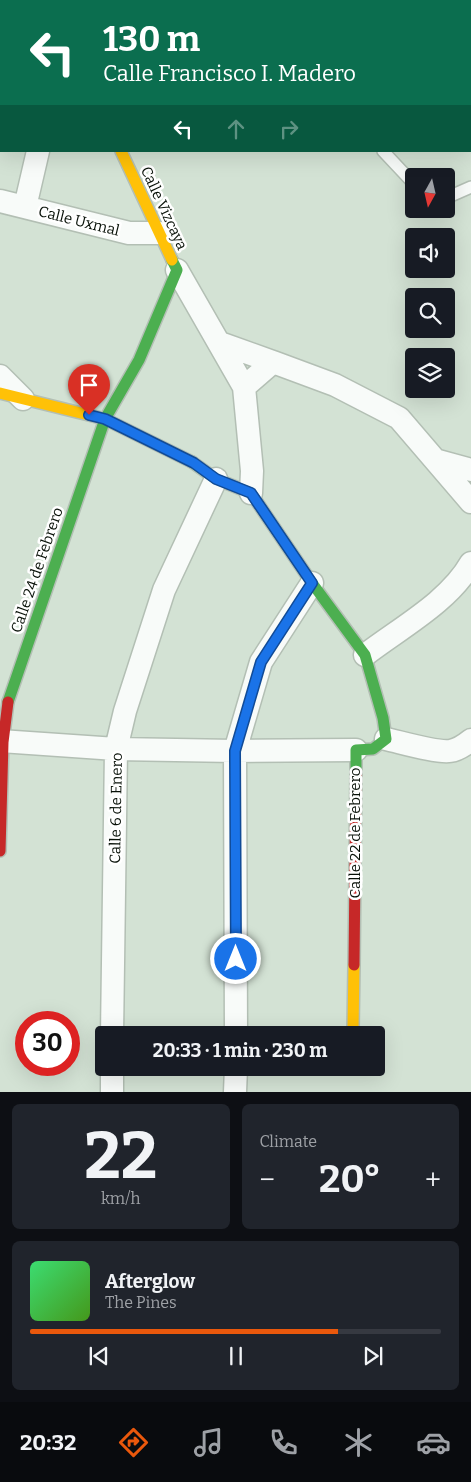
<!DOCTYPE html>
<html lang="en">
<head>
<meta charset="utf-8">
<style>
  body { margin:0; font-family:Bitter,serif; background:#20242c; color:#f1f3f6; height:100vh; display:flex; flex-direction:column; font-size:19px; white-space:nowrap }
  * { box-sizing:border-box; margin:0 }
  p { font-size:16px; color:#9ea1a6 }
  .icon { flex:none; width:28px; height:28px; fill:none; stroke:currentColor; stroke-width:2; stroke-linecap:round; stroke-linejoin:round }
  .map { position:relative; height:1092px; overflow:hidden }
  .sheet { display:flex; flex-direction:column; gap:12px; padding:12px; background:#0d0f14; flex:1 }
  .sheet>* { flex:none }
  .hud { position:absolute; left:0px; top:0px; width:471px; height:152px; box-shadow:0 5px 20px #0002; background:#0b6e4f; color:#fff; overflow:hidden }
  .needle { width:32px; rotate:188deg }
  .buttons { position:absolute; left:405px; top:168px; display:grid; gap:10px }
  .buttons a { display:grid; place-items:center; width:50px; height:50px; border-radius:5px; background:#171b24; box-shadow:0 5px 20px #0002; font-size:25px }
  .speed { position:absolute; left:15px; top:1011px; display:flex; gap:10px; font-size:25px; font-weight:700; text-align:center }
  .speed>* { display:grid; place-content:center; width:65px; height:65px; border-radius:50%; background:#171b24; box-shadow:0 5px 20px #0002; line-height:1 }
  .speed .limit { border:8px solid #d22; background:#fff; color:#111 }
  .pin { position:absolute; display:grid; place-items:center; width:42px; height:42px; color:#fff; margin:-51px -21px; border-radius:50% 50% 50% 0; rotate:-45deg; box-shadow:0 0 5px #0007 }
  .pin .icon { rotate:45deg }
  .me { position:absolute; width:55px; margin:-28px; rotate:0deg; stroke-linejoin:round; filter:drop-shadow(0 0 4px #0008) }
  .turn { display:flex; align-items:center; gap:18px; height:105px; padding:0 20px; font-size:22px }
  .turn .icon { width:65px; height:65px; stroke-width:2.5 }
  .turn b { display:block; font-size:35px; line-height:42px }
  .lanes { display:flex; align-items:center; height:48px; padding:0 20px; background:#0003; justify-content:center; gap:25px; direction:ltr }
  .lanes .off { opacity:.35 }
  .big { font-size:38px; font-weight:700; line-height:1.1 }
  .sheet .widget { flex:1; display:flex; flex-direction:column; justify-content:center; gap:8px; min-width:0; padding:0 18px; border-radius:8px; background:#20242c }
  .sheet .dial { align-items:center; gap:0 }
  .dial b { font-size:65px; line-height:1 }
  .song { display:flex; align-items:center; gap:15px }
  .cover { width:60px; height:60px; border-radius:8px; background:linear-gradient(135deg,hsl(140 70% 55%),hsl(100 70% 35%)) }
  .played { height:5px; border-radius:2px; background:linear-gradient(90deg,#ea580c 75%,#363941 75%) }
  .keys { display:flex; justify-content:space-around; direction:ltr }
  .heat { display:flex; justify-content:space-between; align-items:center; font-size:28px; direction:ltr }
  .sheet .tiles { flex:1; display:grid; gap:12px; grid-template-columns:1fr 1fr }
  .widget:last-child { grid-column:span 2 }
  .trip { position:absolute; left:95px; top:1026px; width:290px; height:50px; border-radius:5px; background:#171b24; box-shadow:0 5px 20px #0002; font-weight:700; line-height:50px; text-align:center }
  .tab-bar { display:flex; height:80px; justify-content:space-around; align-items:center; background:#090b0e; color:#9ea1a6 }
  .tab-bar .icon { width:35px; height:35px }
  .tab-bar .on { color:#ea580c }
  .tab-bar b { font-size:22px; color:#f1f3f6 }
  .map>svg:first-child { display:block }
  .lines { fill:none; stroke-linecap:round; stroke-linejoin:round }
  .lane-casing { stroke:#b3bfb4; stroke-width:14 }
  .street-casing { stroke:#b3bfb4; stroke-width:25 }
  .fast-casing { stroke:#b3bfb4; stroke-width:14 }
  .slow-casing { stroke:#b3bfb4; stroke-width:14 }
  .jam-casing { stroke:#b3bfb4; stroke-width:14 }
  .lane { stroke:#f8fbf9; stroke-width:11 }
  .street { stroke:#f8fbf9; stroke-width:22 }
  .fast { stroke:#4caf50; stroke-width:11 }
  .slow { stroke:#ffc107; stroke-width:11 }
  .jam { stroke:#c62828; stroke-width:11 }
  .route-casing { stroke:#114b97; stroke-width:12 }
  .route { stroke:#1a73e8; stroke-width:9 }
  .labels { text-anchor:middle; stroke-width:5; stroke-linejoin:round; paint-order:stroke }
  .street-label { font-size:15px; fill:#071007; stroke:#fff }
</style>
</head>
<body>
<div class="map">
<svg width="471" height="1092" viewBox="0 0 471 1092">
  <rect width="100%" height="100%" fill="#d3e2d4"/>
  <g class="lines">
    <g class="lane-casing">
      <path id="lane" d="M438,1V0
        M383,151L414,184
        M446,198L471,187"/>
    </g>
    <g class="street-casing">
      <path id="street" d="M47,0L48,1
        M0,201L129,233H160
        M25,207L38,151
        M177,270L244,387L252,471L251,493
        M220,343L273,362
        M0,376L23,399
        M244,387L273,362L335,385L399,418L471,502
        M435,460L471,470
        M365,655C400,628 449,602 471,563
        M386,739C400,742 437,753 450,751C457,750 466,744 471,740
        M0,741L116,749L235,751L356,750
        M112,1035L116,749L125,711L164,590L216,479
        M236,1035L235,751L261,662L312,583
        M112,1092V1068
        M235,1092L236,1068"/>
    </g>
    <g class="fast-casing">
      <path id="fast" d="M192,462L216,479L251,493L312,583L365,655L383,718L386,739L373,749L356,750V772
        M8,702L105,419L139,360L177,270L172,260"/>
    </g>
    <g class="slow-casing">
      <path id="slow" d="M121,151L172,260
        M0,393L105,419L192,462
        M353,1029L354,965"/>
    </g>
    <g class="jam-casing">
      <path id="jam" d="M0,851L3,742L8,702
        M354,965L356,772"/>
    </g>
    <use href="#lane" class="lane"/>
    <use href="#street" class="street"/>
    <use href="#fast" class="fast"/>
    <use href="#slow" class="slow"/>
    <use href="#jam" class="jam"/>
  </g>
  <g class="lines">
    <g class="route-casing">
      <path id="route" d="M89,415L105,419L194,463L216,479L251,493L312,583L261,662L235,751L236,959"/>
    </g>
    <use href="#route" class="route"/>
  </g>
  <g class="labels">
    <g class="street-label">
      <text transform="translate(164 208) rotate(65)" y="5">Calle Vizcaya</text>
      <text transform="translate(79 221) rotate(14)" y="5">Calle Uxmal</text>
      <text transform="translate(37 570) rotate(-71)" y="5">Calle 24 de Febrero</text>
      <text transform="translate(116 808) rotate(-89)" y="5">Calle 6 de Enero</text>
      <text transform="translate(355 833) rotate(-90)" y="5">Calle 22 de Febrero</text>
    </g>
  </g>
</svg>
<div class="buttons">
<a><svg class="needle" viewBox="-14 -14 28 28"><path d="M0-13l5 13h-10z" fill="#e53935"/><path d="M0 13l5-13h-10z" fill="#9ea1a6"/></svg></a>
<a><svg class="icon" aria-label="sound" viewBox="0 0 24 24"><path d="M4 9h4l5-4v14l-5-4H4zM17 9q2 3 0 6"/></svg></a>
<a><svg class="icon" aria-label="search" viewBox="0 0 24 24"><circle cx="10" cy="10" r="6"/><path d="M15 15l6 6"/></svg></a>
<a><svg class="icon" aria-label="layers" viewBox="0 0 24 24"><path d="M12 4l9 5-9 5-9-5zM3 14l9 5 9-5"/></svg></a>
</div>
<div class="speed"><div class="limit">30</div></div>
<div class="pin" style="left:89px;top:415px;background:#d93025"><svg class="icon" aria-label="arrive" viewBox="0 0 24 24"><path d="M6 21V4h12l-3 4 3 4H6"/></svg></div>
<svg class="me" style="left:236px;top:959px" viewBox="-20 -20 40 40"><circle r="17" fill="#1a73e8" stroke="#fff" stroke-width="3"/><path d="M0-11L8 9 0 5-8 9z" fill="#fff"/></svg>
<div class="trip">20:33 · 1 min · 230 m</div>
<div class="hud">
<div class="turn"><svg class="icon" aria-label="left" viewBox="0 0 24 24"><path d="M17 20v-9H6M10 6l-5 5 5 5"/></svg><div><b>130 m</b>Calle Francisco I. Madero</div></div>
<div class="lanes"><svg class="icon" aria-label="left" viewBox="0 0 24 24"><path d="M17 20v-9H6M10 6l-5 5 5 5"/></svg><svg class="icon off" aria-label="ahead" viewBox="0 0 24 24"><path d="M12 20V5M6 11l6-6 6 6"/></svg><svg class="icon off" aria-label="right" viewBox="0 0 24 24"><path d="M7 20v-9h11M14 6l5 5-5 5"/></svg></div>
</div>
</div>
<section class="sheet">
<div class="tiles">
<div class="widget dial"><b>22</b><p>km/h</p></div>
<div class="widget"><p>Climate</p>
<div class="heat"><a>−</a><b class="big">20°</b><a>+</a></div>
</div>
<div class="widget">
<div class="song"><i class="cover"></i><div><b>Afterglow</b><p>The Pines</p></div></div>
<div class="played"></div>
<div class="keys"><svg class="icon" aria-label="previous" viewBox="0 0 24 24"><path d="M18 5L8 12l10 7zM5 5v14"/></svg><svg class="icon" aria-label="pause" viewBox="0 0 24 24"><path d="M8 5v14M16 5v14"/></svg><svg class="icon" aria-label="next" viewBox="0 0 24 24"><path d="M6 5l10 7-10 7zM19 5v14"/></svg></div>
</div>
</div>
</section>
<nav class="tab-bar">
<b>20:32</b>
<svg class="icon on" aria-label="directions" viewBox="0 0 24 24"><path d="M12 3l9 9-9 9-9-9zM9 14v-3h6M13 9l2 2-2 2"/></svg>
<svg class="icon" aria-label="music" viewBox="0 0 24 24"><path d="M9 18V5l10-2v13"/><circle cx="6" cy="18" r="3"/><circle cx="16" cy="16" r="3"/></svg>
<svg class="icon" aria-label="phone" viewBox="0 0 24 24"><path d="M5 4h4l2 5-3 2q2 4 5 5l2-3 5 2v4C11 20 4 13 5 4z"/></svg>
<svg class="icon" aria-label="climate" viewBox="0 0 24 24"><path d="M12 3v18M4 7l16 10M4 17L20 7"/></svg>
<svg class="icon" aria-label="car" viewBox="0 0 24 24"><path d="M5 17H2v-5l4-1 3-4h7l3 4 3 1v5h-3M9 17h6M6 11h13"/><circle cx="7" cy="17" r="2"/><circle cx="17" cy="17" r="2"/></svg>
</nav>
</body>
</html>
